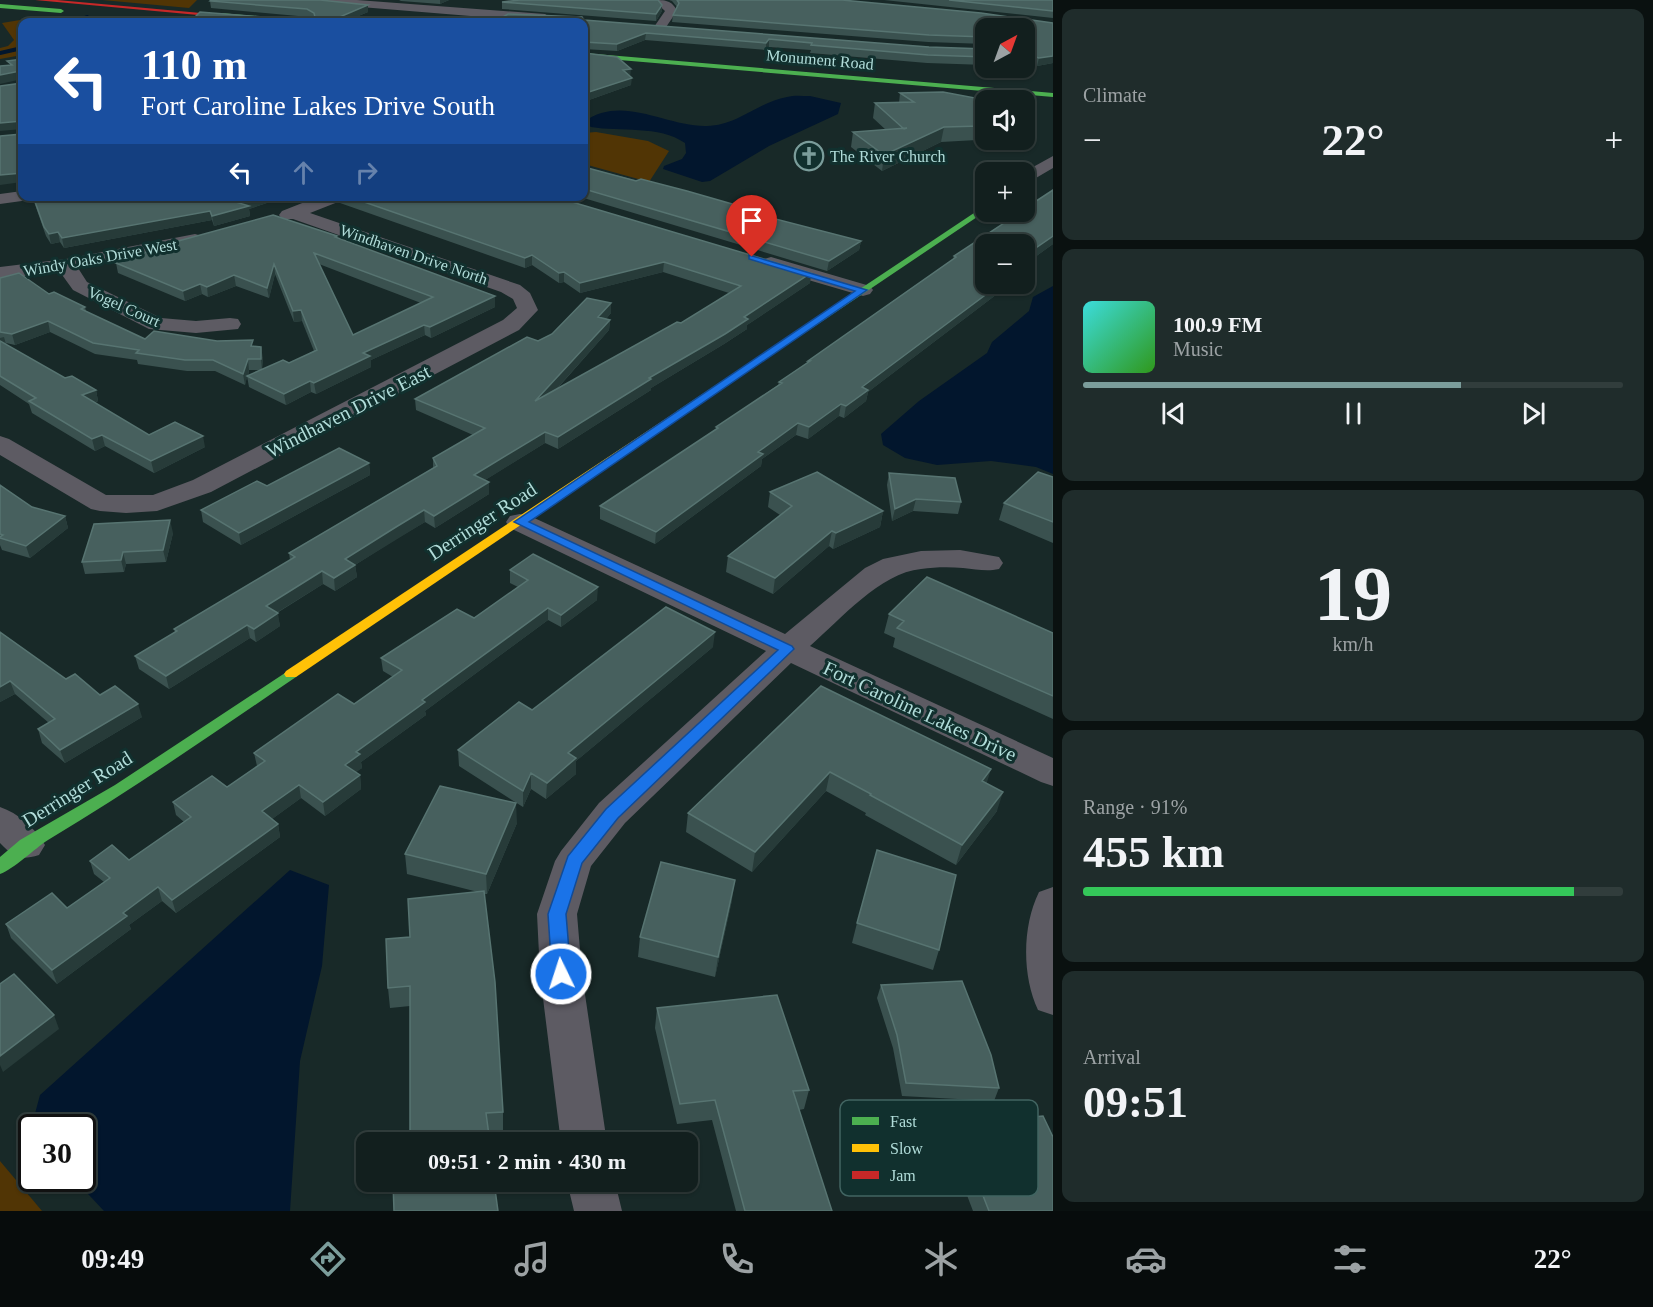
<!DOCTYPE html>
<html lang="en">
<head>
<meta charset="utf-8">
<style>
  body { margin:0; font-family:Georgia,serif; background:#1f2c2b; color:#f1f3f6; height:100vh; display:flex; flex-direction:column; font-size:22px; white-space:nowrap }
  * { box-sizing:border-box; margin:0 }
  p { font-size:20px; color:#9ca2a4 }
  .icon { flex:none; width:33px; height:33px; fill:none; stroke:currentColor; stroke-width:2; stroke-linecap:round; stroke-linejoin:round }
  .map { position:relative; flex:1; overflow:hidden }
  .panel { display:flex; flex-direction:column; gap:9px; padding:9px; background:#0a1110; width:600px }
  .panel>* { flex:none }
  .top-card { position:absolute; left:18px; top:18px; width:570px; height:183px; border-radius:12px; box-shadow:0 2px 4px #0004,0 0 0 2px #313d3c; background:#1a4fa0; color:#fff; overflow:hidden }
  .needle { width:39px; rotate:41deg }
  .fabs { position:absolute; left:975px; top:18px; display:grid; gap:12px }
  .fabs a { display:grid; place-items:center; width:60px; height:60px; border-radius:12px; background:#121f1e; box-shadow:0 2px 4px #0004,0 0 0 2px #313d3c; font-size:30px }
  .speed { position:absolute; left:18px; top:1114px; display:flex; gap:12px; font-size:30px; font-weight:700; text-align:center }
  .speed>* { display:grid; place-content:center; width:78px; height:78px; border-radius:50%; background:#121f1e; box-shadow:0 2px 4px #0004,0 0 0 2px #313d3c; line-height:1 }
  .speed .limit { border:3px solid #111; border-radius:9px; background:#fff; color:#111 }
  .pin { position:absolute; display:grid; place-items:center; width:51px; height:51px; color:#fff; margin:-62px -26px; border-radius:50% 50% 50% 0; rotate:-45deg; box-shadow:0 0 6px #0007 }
  .pin .icon { rotate:45deg }
  .me { position:absolute; width:66px; margin:-33px; rotate:356deg; stroke-linejoin:round; filter:drop-shadow(0 0 4px #0008) }
  .turn { display:flex; align-items:center; gap:21px; height:126px; padding:0 24px; font-size:27px }
  .turn .icon { width:78px; height:78px; stroke-width:2.5 }
  .turn b { display:block; font-size:42px; line-height:51px }
  .lanes { display:flex; align-items:center; height:57px; padding:0 24px; background:#0003; justify-content:center; gap:30px; direction:ltr }
  .lanes .off { opacity:.35 }
  .big { font-size:45px; font-weight:700; line-height:1.1 }
  .panel .tile { flex:1; display:flex; flex-direction:column; justify-content:center; gap:9px; min-width:0; padding:0 21px; border-radius:12px; background:#1f2c2b }
  .panel .dial { align-items:center; gap:0 }
  .dial b { font-size:78px; line-height:1 }
  .song { display:flex; align-items:center; gap:18px }
  .cover { width:72px; height:72px; border-radius:9px; background:linear-gradient(135deg,hsl(180 70% 55%),hsl(110 70% 35%)) }
  .played { height:6px; border-radius:3px; background:linear-gradient(90deg,#7b9d9b 70%,#313d3c 70%) }
  .keys { display:flex; justify-content:space-around; direction:ltr }
  .heat { display:flex; justify-content:space-between; align-items:center; font-size:33px; direction:ltr }
  .charge { height:9px; border-radius:4px; background:linear-gradient(90deg,#34c759 91%,#313d3c 0) }
  .trip { position:absolute; left:356px; top:1132px; width:342px; height:60px; border-radius:12px; background:#121f1e; box-shadow:0 2px 4px #0004,0 0 0 2px #313d3c; font-weight:700; line-height:60px; text-align:center }
  .menu { display:flex; height:96px; justify-content:space-around; align-items:center; background:#070c0c; color:#9ca2a4 }
  .menu .icon { width:42px; height:42px }
  .menu .on { color:#7b9d9b }
  .menu b { font-size:27px; color:#f1f3f6 }
  main { display:flex; flex:1; min-height:0 }
  .map>svg:first-child { display:block }
  .green { fill:#513505 }
  .water { fill:#02162d }
  .lines { fill:none; stroke-linecap:round; stroke-linejoin:round }
  .stream { stroke:#02162d; stroke-width:4 }
  .street { fill:#5d5b63; fill-rule:evenodd }
  .fast { fill:#4caf50; fill-rule:evenodd }
  .slow { fill:#ffc107; fill-rule:evenodd }
  .jam { fill:#c62828; fill-rule:evenodd }
  .wall { fill:#3a514f; fill-rule:evenodd }
  .shaded-wall { fill:#273b39 }
  .building { fill:#47605e; stroke:#577471; stroke-width:1.5; fill-rule:evenodd }
  .route { fill:#1a73e8; stroke:#114b97; stroke-width:1.5 }
  .labels { text-anchor:middle; stroke-width:6; stroke-linejoin:round; paint-order:stroke }
  .far-street-label { font-size:16px; fill:#b1dcd9; stroke:#11302e }
  .far-poi-label { font-size:16px; fill:#b1dcd9; stroke:#11302e; text-anchor:start }
  .street-label { font-size:20px; fill:#b1dcd9; stroke:#11302e }
  .key { fill:#11302e; stroke:#416461; stroke-width:1.5 }
  .key-label { font-size:16px; fill:#b1dcd9 }
</style>
</head>
<body>
<main>
<div class="map">
<svg width="1053" height="1211" viewBox="0 0 1053 1211">
  <rect width="100%" height="100%" fill="#182928"/>
  <path class="green" d="M102,0H197L189,8Z
    M67,17L104,22H22V55L0,59V48L8,46L14,40L2,23L32,18Z
    M596,132L648,141L669,151L649,182L584,164V133Z
    M0,1161L42,1211H0Z"/>
  <path class="water" d="M810,96L841,103L838,114L769,146L710,181L702,182L663,169L664,166L682,159L686,153L685,143C659,125 620,132 591,127L584,122C621,94 665,126 705,126C736,127 758,102 787,97C794,95 802,96 810,96Z
    M1053,286V474L1036,467L991,461L937,465L905,458L883,445L881,434L919,401L987,353L992,342L1029,311L1033,297Z
    M290,870L329,885L322,966L300,1061L290,1211H104L74,1179H82V1128H32L30,1132L40,1095Z"/>
  <g class="lines">
    <path class="stream" d="M76,22L87,17
      M0,53L22,48"/>
    <path class="street" d="M306,0H357L545,14L551,18L545,22L312,3Z
      M653,0C665,0 672,0 677,11L664,30L660,31L654,27L665,11Z
      M1053,156V168L1024,185V172Z
      M22,191V196H31L29,200L0,204V194Z
      M320,196H345L343,200L310,213L520,285L530,293L538,310L519,330L211,492L157,511L126,513L100,511L91,509L0,455V436L9,439L106,495H153L193,480L503,320L517,308L513,299L501,292L293,219H282L279,215L282,211Z
      M195,234L202,236L204,240L202,244L78,268L87,282L161,318L196,321L230,318L238,319L241,324L238,329L196,333L149,329L73,290L60,272L0,279V267L66,259Z
      M771,257L870,286L873,290L870,294L863,296L764,267L761,263L764,259Z
      M520,514L530,516L785,634L865,568L883,559L921,551L960,550L999,557L1003,563L999,569C986,572 976,569 963,568C950,567 935,567 921,569C880,573 841,619 810,646L1053,758V786L1041,782L791,663L625,823L591,866L577,914L582,974L607,1143H561L540,974L537,914L555,861L561,851L599,803L766,651L510,528L506,522L510,516Z
      M0,807C18,813 35,828 45,845L39,855C19,861 14,857 0,843Z
      M1053,887V1015L1038,1010C1022,976 1022,926 1039,892Z
      M567,1182H615L622,1211H574Z"/>
    <path class="fast" d="M0,4L61,9L64,11L61,13L0,8Z
      M220,13L307,20L310,22L218,16Z
      M584,53L1053,93V97L584,57Z
      M986,205V211L686,413H678L677,411Z
      M291,669L298,674L296,677C214,733 133,789 48,840C34,849 14,869 0,874V857L20,840L115,785Z"/>
    <path class="slow" d="M682,408L687,411L686,413L296,677H286L284,674L286,671Z"/>
    <path class="jam" d="M35,0H57L223,15L220,17Z"/>
  </g>
  <path class="wall" d="M399,0H449L440,4L401,1Z
    M669,0H842L1053,23V63L1037,66L1024,61V28H986V44L928,42L672,22L673,15L677,7L672,1Z
    M884,0H1053V18Z
    M210,1L368,5V12L344,22L263,17H309L211,8Z
    M502,2L662,11L656,21L502,9Z
    M584,20L929,47L986,49V65L927,63L810,53L811,50L769,47L766,50L645,40L617,51L584,49Z
    M584,53L630,76L631,85L589,100L584,98Z
    M900,93L986,100V136L977,140L941,142L882,171L851,147L853,132L886,130L873,118L875,103H899Z
    M584,167L760,212L759,215L861,241L859,250L827,271L577,196H584Z
    M1053,190V244L1024,265V244L986,284H1003L1001,291L868,392L866,401L844,418L839,416L808,439L796,435L762,459L761,466L655,544L600,519V506L716,429V427L778,385L779,382L807,363L808,361L953,259L954,256Z
    M32,196H288L249,209L250,216L214,226L212,220L64,248L60,242L51,244L46,236Z
    M340,196H552L811,273L810,283L747,325V329L724,344L651,388V390L558,449L545,443L485,480L489,494L435,528L425,522L396,539L355,565L357,577L335,591L323,584L277,613L280,626L256,642L250,638L169,689L139,669L135,656L175,632L174,629L290,560L289,553L433,468V458L473,435L416,410L415,399L538,341L611,303V313L606,319L610,320L609,330L556,390L681,323L729,293L663,272L580,293L564,282L559,283L532,265L525,268L340,203Z
    M337,236V238L495,296V307L431,338L425,335L371,360V367L316,394L311,392L286,405L249,387L247,376L245,385L215,371H187L138,364L137,360L95,354L50,332L15,345L6,343L7,345L65,378L96,390L98,401L95,403L149,435L205,447L154,473L105,446L95,451L32,413L29,404L0,385V278L49,294L85,307L86,311L145,339L254,346L263,358L262,369L289,363L314,351L302,321L294,322L275,274L269,298L236,286L208,297L202,294L185,301L118,273L116,263ZM319,264L371,284L421,303L353,335ZM249,370H261L248,376Z
    M369,463L370,475L241,545L203,522L201,510L267,486Z
    M889,473L961,502L958,514L913,511L892,521L887,485Z
    M1053,477V543L999,520L1004,503Z
    M0,485L32,507L65,516L68,528L30,558L2,550L0,545Z
    M770,492L883,511L880,527L833,549L829,546L773,594L726,572L728,556L780,515L768,507Z
    M173,533L166,562L126,564L124,572L85,574L82,562Z
    M510,570L597,600L561,627L548,620L425,711L426,715L361,762L362,768L355,772L360,775L361,789L325,816L301,798L272,819L278,824L280,837L176,913L162,901L129,925L131,929L57,984L11,938L6,924L67,908L104,882L94,874L90,861L129,860L184,822L176,815L173,802L227,787L257,766L254,753L354,704L393,677L383,671L381,658L474,618L518,587L510,583Z
    M889,614L1053,633V719L893,647L895,638L884,633Z
    M0,632L66,679L100,695L142,717L65,763L42,743L38,729L49,723L15,694L0,702Z
    M713,647L576,761V774L546,799L531,789L523,807L459,766L458,750L532,710Z
    M821,686L987,783L997,811L956,865L865,815L866,813L826,791L752,872L686,832L688,813Z
    M517,823L487,894H484L503,1112V1131L488,1132L410,1006L390,1008L388,988L478,892L407,874L405,854Z
    M732,900L715,977L638,957L640,937Z
    M857,923L939,950L933,970L852,943Z
    M881,985L999,1088L994,1101L902,1096L893,1048L877,998Z
    M657,1008L809,1090L804,1109L799,1110L832,1211H736L712,1120L677,1124L655,1028Z
    M955,1124L1053,1211H973L947,1143Z"/>
  <path class="shaded-wall" d="M440,0H449L440,4Z
    M368,5V12L344,22H328Z
    M662,5V11L656,21V14Z
    M646,33L645,40L617,51V44Z
    M769,39V47L766,50V43Z
    M1053,56V63L1037,66L1039,58Z
    M631,69L630,77L623,70Z
    M20,71L22,79L0,84V75Z
    M632,78L631,85L589,100V92Z
    M22,121V129L0,131V123Z
    M986,123V136L977,140L981,126Z
    M944,127L941,142L882,171L884,155Z
    M22,173V182L0,185V175Z
    M258,196H288L249,209L250,216L214,226L212,216L239,203Z
    M210,211L212,220L64,248L62,238Z
    M58,232L60,242L51,244L49,234Z
    M1053,236V244L1024,265V256Z
    M861,241L859,250L827,271L829,261Z
    M532,255V265L525,268V258Z
    M664,262L663,272L580,293V283Z
    M274,264L275,274L269,298L267,288Z
    M564,272V282L559,283V273Z
    M811,273L810,283L747,325V329L724,344L651,388V390L558,449V437L744,317Z
    M234,275L236,286L208,297L207,287Z
    M200,284L202,294L185,301L183,291Z
    M1000,284H1003L1001,291L868,392L866,401L844,418L846,406L862,387Z
    M495,296V307L431,338L430,327Z
    M611,303V313L598,328V317Z
    M301,310L302,321L294,322L293,311Z
    M610,320L609,330L535,413V401Z
    M48,321L50,332L15,345L12,334Z
    M424,325L425,335L371,360V367L316,394L314,383L363,353Z
    M4,337L7,348L0,350V338Z
    M261,347L263,358L262,370L261,359Z
    M248,359L249,370L245,385L243,374Z
    M310,381L311,392L286,405L284,394Z
    M96,390L98,401L85,407L82,395Z
    M841,404L839,416L808,439L809,427Z
    M798,423L796,435L762,459L761,466L655,544L656,532L758,452Z
    M545,432V443L474,487V475Z
    M102,435L105,446L95,451L92,439Z
    M203,436L205,447L154,473L151,461Z
    M369,463L370,475L241,545L239,533Z
    M489,482V494L435,528L434,516Z
    M916,499L913,511L892,521L895,509Z
    M424,510L425,522L355,565L357,577L335,591L334,578L345,559Z
    M883,511L880,527L833,549L836,533Z
    M65,516L68,528L30,558L26,546Z
    M170,520L173,533L166,562L163,550Z
    M832,531L829,546L773,594L775,578Z
    M123,552L126,564L124,572L121,560Z
    M322,571L323,584L268,618L266,606Z
    M598,587L597,600L561,627V615Z
    M548,608V620L425,711L426,715L361,762L362,768L347,779L345,765L356,752L422,700Z
    M278,613L280,626L256,642L254,629Z
    M247,625L250,638L169,689L166,676Z
    M715,632L713,647L576,761V774L546,799L547,783L568,753Z
    M10,681L15,694L0,702V687Z
    M138,704L142,717L65,763L60,750Z
    M991,769L985,789L982,781Z
    M830,772L826,791L752,872L755,852Z
    M531,773V789L523,807V791Z
    M360,775L361,789L325,816L323,802Z
    M299,785L301,798L264,825L262,811Z
    M1003,792L997,811L956,865L962,845Z
    M516,803L517,823L487,894L486,874Z
    M278,824L280,837L176,913L172,900Z
    M735,880L732,900L715,977L718,957Z
    M158,887L162,901L129,925L131,929L57,984L52,970L123,913Z
    M54,1015L59,1029L3,1072L0,1065V1056Z"/>
  <path class="building" d="M211,0H320L368,5L328,22H190L200,12L263,17H315L314,13L307,9L210,1Z
    M520,0H658L662,5L656,14L502,2Z
    M677,0H842L981,13L1053,23V56L1039,58L1024,53V28H986V37L929,35L673,15L679,3Z
    M949,0H1053V11Z
    M508,14L582,17L584,20L929,47L986,49V57L928,55L811,45L812,43L769,39L766,43L646,33L617,44L584,42V22H494Z
    M584,53L617,57L631,69L623,70L632,78L589,92L584,90Z
    M22,59V173L0,175V136L22,134V121L0,123V86L22,83V73L20,71L0,75V66L12,65L7,61Z
    M943,92L986,100V123L981,126L944,127L884,155L853,132L907,128L904,129L875,103L914,102L900,93Z
    M584,167L636,181L641,179L687,191L760,212L756,214L861,241L829,261L584,189Z
    M1053,190V236L1024,256V244H986V284H1000L862,387L868,390L846,406L841,404L809,427L798,423L758,452L763,454L656,532L600,506L718,428L716,427L782,383L779,382L810,361H808L956,257L954,256L1021,212H1024V209Z
    M33,196H258L239,203L249,206L212,216L210,211L62,238L58,232L49,234L44,227Z
    M347,196H552L811,273L744,317L748,319L725,334L649,378L651,379L558,437L545,432L474,475L489,482L434,516L424,510L396,527L345,559L355,565L334,578L322,571L266,606L278,613L254,629L247,625L166,676L135,656L177,631L174,629L295,557L289,553L437,466L433,458L485,428L415,399L527,337L538,341L552,334L587,298L611,303L598,317L610,320L535,401L677,322L681,323L741,286L664,262L580,283L564,272L559,273L532,255L525,258Z
    M273,215L337,236L335,237L495,296L430,327L424,325L363,353L370,356L314,383L310,381L284,394L247,376L283,360L289,363L317,350L301,310L293,311L274,264L267,288L234,275L207,287L200,284L183,291L116,263L171,243ZM314,253L433,297L353,335Z
    M19,273L49,294L54,292L85,307L81,309L145,339L154,331L217,341L253,340L251,346L261,347V359H248L243,374L213,360H185L136,353L139,350L93,343L48,321L12,334L0,332V278Z
    M0,341L65,378L72,376L96,390L82,395L149,435L175,422L203,436L151,461L102,435L92,439L29,401L36,398L0,376Z
    M339,448L369,463L239,533L201,510L257,481L267,486Z
    M817,472L883,511L836,533L832,531L775,578L728,556L792,506L770,492Z
    M1038,472L1053,477V522L1004,503Z
    M889,473L955,478L961,502L916,499L895,509Z
    M0,485L32,507L65,516L26,546L0,538V537L3,535L0,534Z
    M170,520L163,550L123,552L121,560L82,562L94,524Z
    M533,554L598,587L561,615L548,608L422,700L425,702L356,752L360,754L345,765L360,775L323,802L299,785L262,811L278,824L172,900L158,887L123,913L127,916L52,970L6,924L52,893L67,908L110,878L90,861L112,845L129,860L191,817L173,802L212,776L227,787L265,761L254,753L338,694L354,704L402,670L381,658L457,609L474,618L528,580L510,570Z
    M927,577L1053,633V696L897,628L904,621L889,614Z
    M666,607L715,632L568,753L576,758L547,783L531,773L523,791L458,750L519,702L532,710Z
    M0,632L66,679L75,674L100,695L115,686L138,704L60,750L38,729L55,719L10,681L0,687Z
    M821,686L991,769L982,781L1003,792L962,845L870,795L871,794L830,772L755,852L688,813Z
    M440,786L516,803L486,874L405,854Z
    M877,850L956,875L939,950L857,923Z
    M661,862L735,880L718,957L640,937Z
    M484,891L495,982L503,1112L486,1113L490,1143H410V986L388,988L386,939L410,937L408,899Z
    M14,974L54,1015L0,1056V984Z
    M962,981L991,1055L999,1088L906,1083L897,1035L881,985Z
    M777,995L809,1090L793,1091L832,1211H745L715,1100L680,1104L657,1008Z
    M1043,1116L1053,1137V1211H989L955,1124Z
    M393,1182H494L498,1211H394Z"/>
  <path class="route" d="M749,255L867,290L529,522L792,646L794,649L618,818L582,863L566,914L571,974L568,979L561,981L555,979L552,974L548,914L568,856L606,809L778,650L514,522L855,291L749,259Z"/>
  <defs>
    <g id="church-ring" transform="scale(1.5)"><circle r="9.5" fill="#11302e" stroke="#7b9d9b" stroke-width="1.5"/><path d="M-1.2-6h2.4v3.5h3.3v2.4h-3.3V6h-2.4V-.1h-3.3v-2.4h3.3Z" fill="#7b9d9b"/></g>
  </defs>
  <g fill-rule="evenodd">
    <use href="#church-ring" x="809" y="156"/>
  </g>
  <g class="labels">
    <g class="far-street-label">
      <text transform="translate(820 59) rotate(5)" y="6">Monument Road</text>
      <text transform="translate(414 254) rotate(19)" y="6">Windhaven Drive North</text>
      <text transform="translate(100 257) rotate(-10)" y="6">Windy Oaks Drive West</text>
      <text transform="translate(124 306) rotate(24)" y="6">Vogel Court</text>
    </g>
    <g class="far-poi-label">
      <text x="830" y="162">The River Church</text>
    </g>
    <g class="street-label">
      <text transform="translate(348 411) rotate(-27)" y="7">Windhaven Drive East</text>
      <text transform="translate(482 521) rotate(-33)" y="7">Derringer Road</text>
      <text transform="translate(920 711) rotate(25)" y="7">Fort Caroline Lakes Drive</text>
      <text transform="translate(77 789) rotate(-32)" y="7">Derringer Road</text>
    </g>
  </g>
  <rect x="840" y="1100" width="198" height="96" rx="9" class="key"/>
  <rect x="852" y="1117" width="27" height="8" fill="#4caf50"/>
  <rect x="852" y="1144" width="27" height="8" fill="#ffc107"/>
  <rect x="852" y="1171" width="27" height="8" fill="#c62828"/>
  <g class="key-label">
    <text x="890" y="1127">Fast</text>
    <text x="890" y="1154">Slow</text>
    <text x="890" y="1181">Jam</text>
  </g>
</svg>
<div class="fabs">
<a><svg class="needle" viewBox="-14 -14 28 28"><path d="M0-13l5 13h-10z" fill="#e53935"/><path d="M0 13l5-13h-10z" fill="#9ca2a4"/></svg></a>
<a><svg class="icon" aria-label="sound" viewBox="0 0 24 24"><path d="M4 9h4l5-4v14l-5-4H4zM17 9q2 3 0 6"/></svg></a>
<a>+</a>
<a>−</a>
</div>
<div class="speed"><div class="limit">30</div></div>
<div class="pin" style="left:752px;top:257px;background:#d93025"><svg class="icon" aria-label="arrive" viewBox="0 0 24 24"><path d="M6 21V4h12l-3 4 3 4H6"/></svg></div>
<svg class="me" style="left:561px;top:974px" viewBox="-20 -20 40 40"><circle r="17" fill="#1a73e8" stroke="#fff" stroke-width="3"/><path d="M0-11L8 9 0 5-8 9z" fill="#fff"/></svg>
<div class="trip">09:51 · 2 min · 430 m</div>
<div class="top-card">
<div class="turn"><svg class="icon" aria-label="left" viewBox="0 0 24 24"><path d="M17 20v-9H6M10 6l-5 5 5 5"/></svg><div><b>110 m</b>Fort Caroline Lakes Drive South</div></div>
<div class="lanes"><svg class="icon" aria-label="left" viewBox="0 0 24 24"><path d="M17 20v-9H6M10 6l-5 5 5 5"/></svg><svg class="icon off" aria-label="ahead" viewBox="0 0 24 24"><path d="M12 20V5M6 11l6-6 6 6"/></svg><svg class="icon off" aria-label="right" viewBox="0 0 24 24"><path d="M7 20v-9h11M14 6l5 5-5 5"/></svg></div>
</div>
</div>
<section class="panel">
<div class="tile"><p>Climate</p>
<div class="heat"><a>−</a><b class="big">22°</b><a>+</a></div>
</div>
<div class="tile">
<div class="song"><i class="cover"></i><div><b>100.9 FM</b><p>Music</p></div></div>
<div class="played"></div>
<div class="keys"><svg class="icon" aria-label="previous" viewBox="0 0 24 24"><path d="M18 5L8 12l10 7zM5 5v14"/></svg><svg class="icon" aria-label="pause" viewBox="0 0 24 24"><path d="M8 5v14M16 5v14"/></svg><svg class="icon" aria-label="next" viewBox="0 0 24 24"><path d="M6 5l10 7-10 7zM19 5v14"/></svg></div>
</div>
<div class="tile dial"><b>19</b><p>km/h</p></div>
<div class="tile"><p>Range · 91%</p><b class="big">455 km</b><div class="charge"></div></div>
<div class="tile"><p>Arrival</p><b class="big">09:51</b></div>
</section>
</main>
<nav class="menu">
<b>09:49</b>
<svg class="icon on" aria-label="directions" viewBox="0 0 24 24"><path d="M12 3l9 9-9 9-9-9zM9 14v-3h6M13 9l2 2-2 2"/></svg>
<svg class="icon" aria-label="music" viewBox="0 0 24 24"><path d="M9 18V5l10-2v13"/><circle cx="6" cy="18" r="3"/><circle cx="16" cy="16" r="3"/></svg>
<svg class="icon" aria-label="phone" viewBox="0 0 24 24"><path d="M5 4h4l2 5-3 2q2 4 5 5l2-3 5 2v4C11 20 4 13 5 4z"/></svg>
<svg class="icon" aria-label="climate" viewBox="0 0 24 24"><path d="M12 3v18M4 7l16 10M4 17L20 7"/></svg>
<svg class="icon" aria-label="car" viewBox="0 0 24 24"><path d="M5 17H2v-5l4-1 3-4h7l3 4 3 1v5h-3M9 17h6M6 11h13"/><circle cx="7" cy="17" r="2"/><circle cx="17" cy="17" r="2"/></svg>
<svg class="icon" aria-label="filters" viewBox="0 0 24 24"><path d="M4 7h16M4 17h16"/><circle cx="9" cy="7" r="2"/><circle cx="15" cy="17" r="2"/></svg>
<b>22°</b>
</nav>
</body>
</html>
